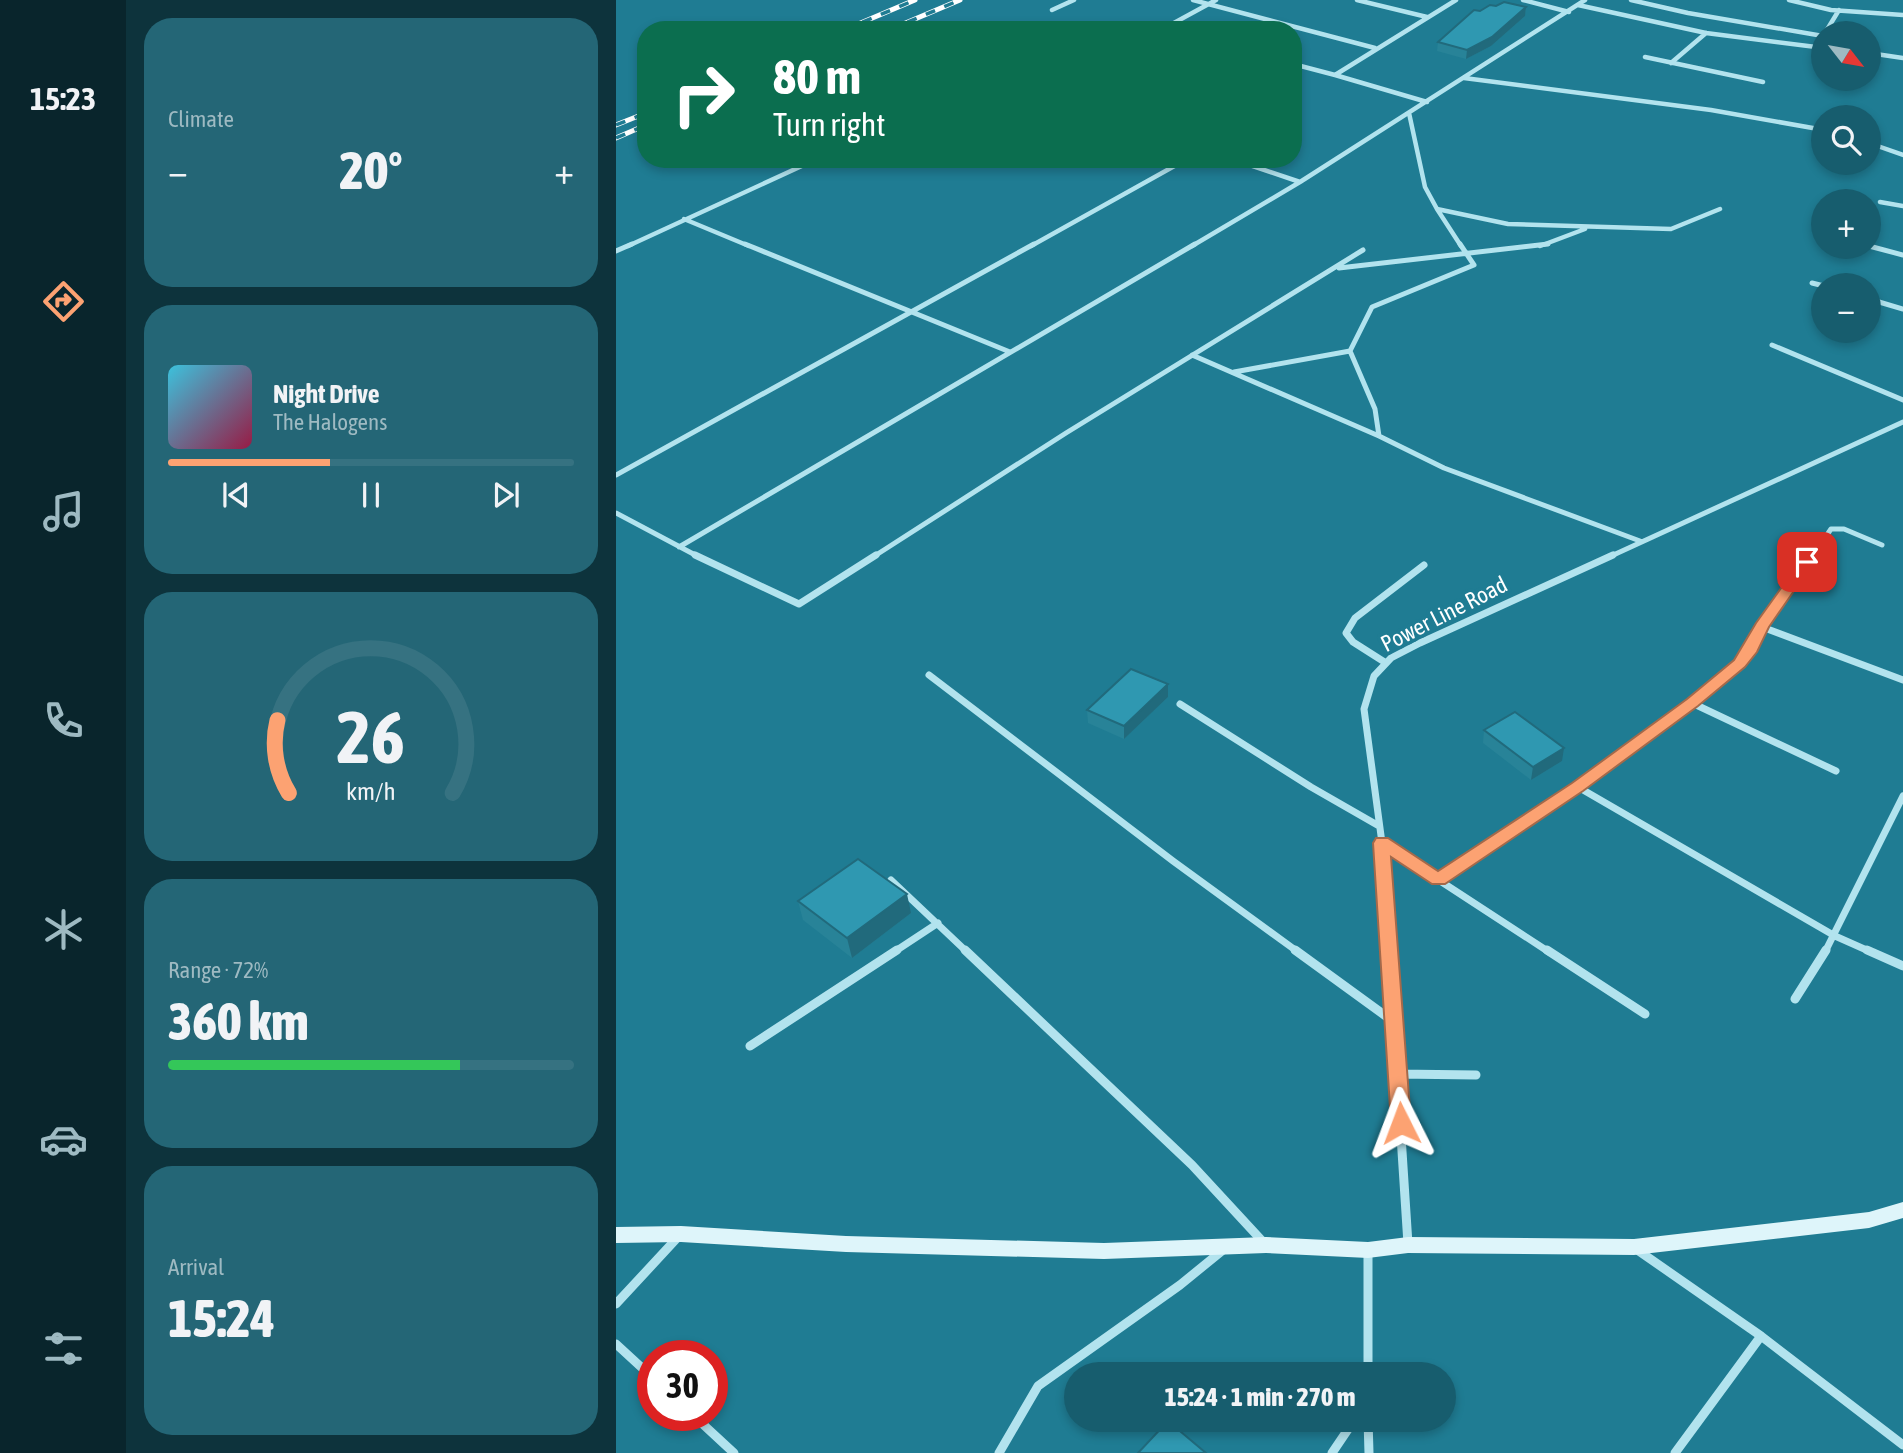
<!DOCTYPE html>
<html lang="en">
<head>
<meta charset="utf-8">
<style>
  body { margin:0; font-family:"Asap Condensed",sans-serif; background:#246676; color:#f1f3f6; height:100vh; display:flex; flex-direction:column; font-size:26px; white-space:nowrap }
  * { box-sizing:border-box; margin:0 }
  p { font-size:23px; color:#9ebac2 }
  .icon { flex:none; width:38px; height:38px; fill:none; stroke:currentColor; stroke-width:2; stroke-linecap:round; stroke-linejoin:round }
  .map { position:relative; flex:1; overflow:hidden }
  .drawer { display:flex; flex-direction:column; gap:18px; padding:18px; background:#0d333c; width:490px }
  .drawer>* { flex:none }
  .banner { position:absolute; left:21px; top:21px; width:665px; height:147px; border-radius:28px; box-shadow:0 4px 10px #0003; background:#0b6e4f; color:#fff; overflow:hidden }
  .needle { width:46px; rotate:121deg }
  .fabs { position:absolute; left:1195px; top:21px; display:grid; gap:14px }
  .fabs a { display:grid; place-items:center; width:70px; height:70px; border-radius:50%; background:#175d6e; box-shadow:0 4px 10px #0003; font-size:35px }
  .speed { position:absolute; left:21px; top:1340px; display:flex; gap:14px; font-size:35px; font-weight:700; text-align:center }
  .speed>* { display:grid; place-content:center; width:91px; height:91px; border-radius:50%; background:#175d6e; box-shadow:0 4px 10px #0003; line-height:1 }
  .speed .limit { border:10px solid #d22; background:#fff; color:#111 }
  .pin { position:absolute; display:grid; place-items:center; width:60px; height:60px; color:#fff; margin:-30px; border-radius:14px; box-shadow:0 4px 10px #0006 }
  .me { position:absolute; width:77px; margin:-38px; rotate:357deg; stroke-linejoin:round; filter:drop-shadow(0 0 5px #0008) }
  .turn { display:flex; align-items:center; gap:24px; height:147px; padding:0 21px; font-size:32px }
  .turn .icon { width:91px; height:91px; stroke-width:2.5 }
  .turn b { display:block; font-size:49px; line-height:60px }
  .big { font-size:52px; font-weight:800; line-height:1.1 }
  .drawer .widget { flex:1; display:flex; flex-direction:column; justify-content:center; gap:10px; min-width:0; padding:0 24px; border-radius:28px; background:#246676 }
  .drawer .dial { align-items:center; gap:0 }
  .dial svg { height:182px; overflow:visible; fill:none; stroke:#367281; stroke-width:7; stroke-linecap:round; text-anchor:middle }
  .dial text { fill:#f1f3f6; stroke:none }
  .song { display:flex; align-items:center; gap:21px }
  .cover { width:84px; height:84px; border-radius:10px; background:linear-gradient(135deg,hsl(190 70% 55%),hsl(340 70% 35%)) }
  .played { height:7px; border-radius:4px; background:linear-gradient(90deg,#fca272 40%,#367281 40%) }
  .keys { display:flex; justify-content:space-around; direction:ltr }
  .heat { display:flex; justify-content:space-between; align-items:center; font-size:38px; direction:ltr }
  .charge { height:10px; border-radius:5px; background:linear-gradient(90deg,#34c759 72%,#367281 0) }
  .trip { position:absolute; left:448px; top:1362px; width:392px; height:70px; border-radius:35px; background:#175d6e; box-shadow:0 4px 10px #0003; font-weight:800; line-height:70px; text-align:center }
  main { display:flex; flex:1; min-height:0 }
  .dock { display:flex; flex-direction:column; width:126px; justify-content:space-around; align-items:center; background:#09252c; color:#9ebac2 }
  .dock .icon { width:49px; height:49px }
  .dock .current { color:#fca272 }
  .dock b { font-size:32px; color:#f1f3f6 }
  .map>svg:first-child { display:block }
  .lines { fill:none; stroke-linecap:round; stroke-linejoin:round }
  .street-far3 { stroke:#b2e3ee; stroke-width:4.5 }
  .street-far2 { stroke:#b2e3ee; stroke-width:5 }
  .street-far1 { stroke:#b2e3ee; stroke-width:7 }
  .street { stroke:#b2e3ee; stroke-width:9 }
  .secondary { fill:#def5fa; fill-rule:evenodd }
  .rail-casing { stroke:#fff; stroke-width:5 }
  .rail { stroke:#1f7c93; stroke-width:3.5; stroke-dasharray:10; stroke-linecap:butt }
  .wall { fill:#288398 }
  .shaded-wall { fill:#216a7c }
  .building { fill:#2f98b1; stroke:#216a7c; stroke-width:2 }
  .route { fill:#fca272; stroke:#a4694a; stroke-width:2 }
  .labels { text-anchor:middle; stroke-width:7; stroke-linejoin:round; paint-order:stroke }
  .street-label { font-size:23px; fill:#fff; stroke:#1f7c93 }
</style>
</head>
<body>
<main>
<nav class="dock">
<b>15:23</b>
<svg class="icon current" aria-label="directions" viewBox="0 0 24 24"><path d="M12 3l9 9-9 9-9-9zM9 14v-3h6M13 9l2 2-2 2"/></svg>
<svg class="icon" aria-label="music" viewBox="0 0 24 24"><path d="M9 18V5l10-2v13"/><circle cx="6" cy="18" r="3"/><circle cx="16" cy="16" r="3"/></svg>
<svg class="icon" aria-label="phone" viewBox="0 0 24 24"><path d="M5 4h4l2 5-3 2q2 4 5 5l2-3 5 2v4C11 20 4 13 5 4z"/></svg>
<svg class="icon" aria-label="climate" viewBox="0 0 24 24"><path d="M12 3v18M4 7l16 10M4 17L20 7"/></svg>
<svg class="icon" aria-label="car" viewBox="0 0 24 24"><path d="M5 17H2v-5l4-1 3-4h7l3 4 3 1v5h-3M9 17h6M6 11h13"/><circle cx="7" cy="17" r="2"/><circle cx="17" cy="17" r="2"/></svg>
<svg class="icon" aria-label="filters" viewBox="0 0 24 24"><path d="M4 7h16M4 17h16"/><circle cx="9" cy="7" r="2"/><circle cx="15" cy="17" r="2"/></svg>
</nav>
<section class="drawer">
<div class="widget"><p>Climate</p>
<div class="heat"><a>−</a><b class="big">20°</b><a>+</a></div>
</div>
<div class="widget">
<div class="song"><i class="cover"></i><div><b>Night Drive</b><p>The Halogens</p></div></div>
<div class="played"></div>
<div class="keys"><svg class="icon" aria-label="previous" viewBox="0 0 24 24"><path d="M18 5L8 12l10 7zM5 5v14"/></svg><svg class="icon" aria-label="pause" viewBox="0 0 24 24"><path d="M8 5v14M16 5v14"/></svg><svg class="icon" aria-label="next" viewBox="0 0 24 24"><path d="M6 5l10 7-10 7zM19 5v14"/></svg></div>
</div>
<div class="widget dial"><svg viewBox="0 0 100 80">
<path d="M14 69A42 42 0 1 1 86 69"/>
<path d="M14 69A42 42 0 0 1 9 37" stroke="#fca272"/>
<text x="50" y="56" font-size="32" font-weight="700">26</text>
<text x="50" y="72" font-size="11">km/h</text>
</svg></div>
<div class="widget"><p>Range · 72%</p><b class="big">360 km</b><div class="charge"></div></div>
<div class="widget"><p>Arrival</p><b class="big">15:24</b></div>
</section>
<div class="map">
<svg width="1287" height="1453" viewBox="0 0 1287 1453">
  <rect width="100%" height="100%" fill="#1f7c93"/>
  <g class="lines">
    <path class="street-far3" d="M577,0L759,48
      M741,0L811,17
      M907,0L953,12
      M1015,0L1072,13L1207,36
      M1173,0L1215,10L1287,15
      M962,5L1090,33L1208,48
      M436,10L458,0
      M545,30L600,0
      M1209,33L1223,10
      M1253,53L1287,58
      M1029,57L1147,82
      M1055,63L1090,33
      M677,64L719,75
      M848,78L1095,110L1208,130
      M811,102L719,75L840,0
      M793,113L809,187L821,209L892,224L1055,229L1104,209
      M1253,143L1287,155
      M616,159L684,182L969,0
      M1264,202L1287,206
      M821,209L845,246
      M68,219L133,246
      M1199,231L1208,233
      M12,246L201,159
      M415,246L571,159
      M576,246L684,182
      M924,246L969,229"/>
    <path class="street-far2" d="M129,244L394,352
      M844,244L858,265L756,307L734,351L759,409L763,436L828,468L1024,541
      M1253,246L1287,255
      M0,251L16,244
      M723,268L932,244
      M1196,283L1208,286
      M1253,299L1287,309
      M1156,345L1287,400
      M576,355L763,436
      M618,372L734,351
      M0,475L418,244
      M0,513L83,557
      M63,547L579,244
      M257,557L450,433L747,250
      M993,557L1287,422
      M1196,557L1215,529H1228L1266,545"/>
    <path class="street-far1" d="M79,555L183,604L260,555
      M1146,627L1287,680
      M770,663L737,642L730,633L739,618L808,565
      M313,675L557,861L682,952
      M1076,703L1220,771
      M564,704L695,787L763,826
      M962,787L1219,936L1255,952
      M766,843L933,952
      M275,880L351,952
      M822,880L962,787L1124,664L1146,627L1197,555
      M278,952L322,923
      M773,952L766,843L748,709L758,676L775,658L804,643L997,555
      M1209,952L1287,796"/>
    <path class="street" d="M349,950L576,1165L649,1244
      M679,950L778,1022
      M773,950L792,1244
      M931,950L1029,1014
      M1251,950L1287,966
      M1179,999L1210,950
      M134,1046L281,950
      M782,1074L860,1075
      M1020,1249L1145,1336L1287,1445
      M752,1250V1374
      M0,1304L62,1237
      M0,1344L37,1378
      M78,1416L118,1453
      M752,1419L753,1453
      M383,1453L422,1386L564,1285L607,1250
      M716,1453L739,1419
      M1059,1453L1145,1336"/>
    <path class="secondary" d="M1287,1202V1218L1253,1228L1018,1255L792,1253L752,1258L650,1253L488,1259L230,1252L65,1242L0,1243V1227L65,1226L230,1236L488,1243L650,1237L752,1242L792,1237L1018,1239L1253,1212Z"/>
    <g class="rail-casing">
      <path id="rail" d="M228,30L299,0
        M273,30L344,0
        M0,125L30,113
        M0,138L30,125"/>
    </g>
    <use href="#rail" class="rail"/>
  </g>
  <path class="wall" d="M880,6L910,7L909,16L875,46L850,59L821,51L822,42Z
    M552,684V697L508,739L472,723L471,710Z
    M868,730L946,761L915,780L867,743Z
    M182,901L295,913L236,958L187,920Z"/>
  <path class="shaded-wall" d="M910,7L909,16L875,46L850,59L851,50Z
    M552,684V697L508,739V726Z
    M948,748L946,761L915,780L917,767Z
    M291,894L295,913L236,958L231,938Z"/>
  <path class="building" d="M888,2L910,7L876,37L851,50L822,42L858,10L864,11L874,5L880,6Z
    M515,669L552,684L508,726L471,710Z
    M899,712L948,748L917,767L868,730Z
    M242,859L291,894L231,938L182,901Z
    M552,1421L590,1453H522Z"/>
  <path class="route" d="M1191,557L1198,562L1153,627L1141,652L1129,667L1082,706L967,791L829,884H816L775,857L795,1123L792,1129L785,1131L778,1129L775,1123L757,843L760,838H772L822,871L956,783L1071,699L1118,660L1140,623L1186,559Z"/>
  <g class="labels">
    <g class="street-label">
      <text transform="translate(828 614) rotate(-27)" y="8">Power Line Road</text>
    </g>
  </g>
</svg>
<div class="fabs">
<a><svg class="needle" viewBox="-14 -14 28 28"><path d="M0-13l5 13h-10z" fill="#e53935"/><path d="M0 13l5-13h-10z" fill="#9ebac2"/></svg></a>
<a><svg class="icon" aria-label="search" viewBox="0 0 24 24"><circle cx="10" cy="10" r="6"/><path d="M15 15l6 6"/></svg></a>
<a>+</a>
<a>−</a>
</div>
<div class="speed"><div class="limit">30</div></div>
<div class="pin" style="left:1191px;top:562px;background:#d93025"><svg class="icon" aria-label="arrive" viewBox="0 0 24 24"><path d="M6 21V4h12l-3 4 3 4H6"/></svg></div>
<svg class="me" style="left:785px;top:1123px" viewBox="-20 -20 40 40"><path d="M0-17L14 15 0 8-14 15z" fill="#fca272" stroke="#fff" stroke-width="4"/></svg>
<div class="trip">15:24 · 1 min · 270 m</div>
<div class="banner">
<div class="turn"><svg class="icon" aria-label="right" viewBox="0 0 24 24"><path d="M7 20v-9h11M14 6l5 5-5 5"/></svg><div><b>80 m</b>Turn right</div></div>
</div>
</div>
</main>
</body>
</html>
